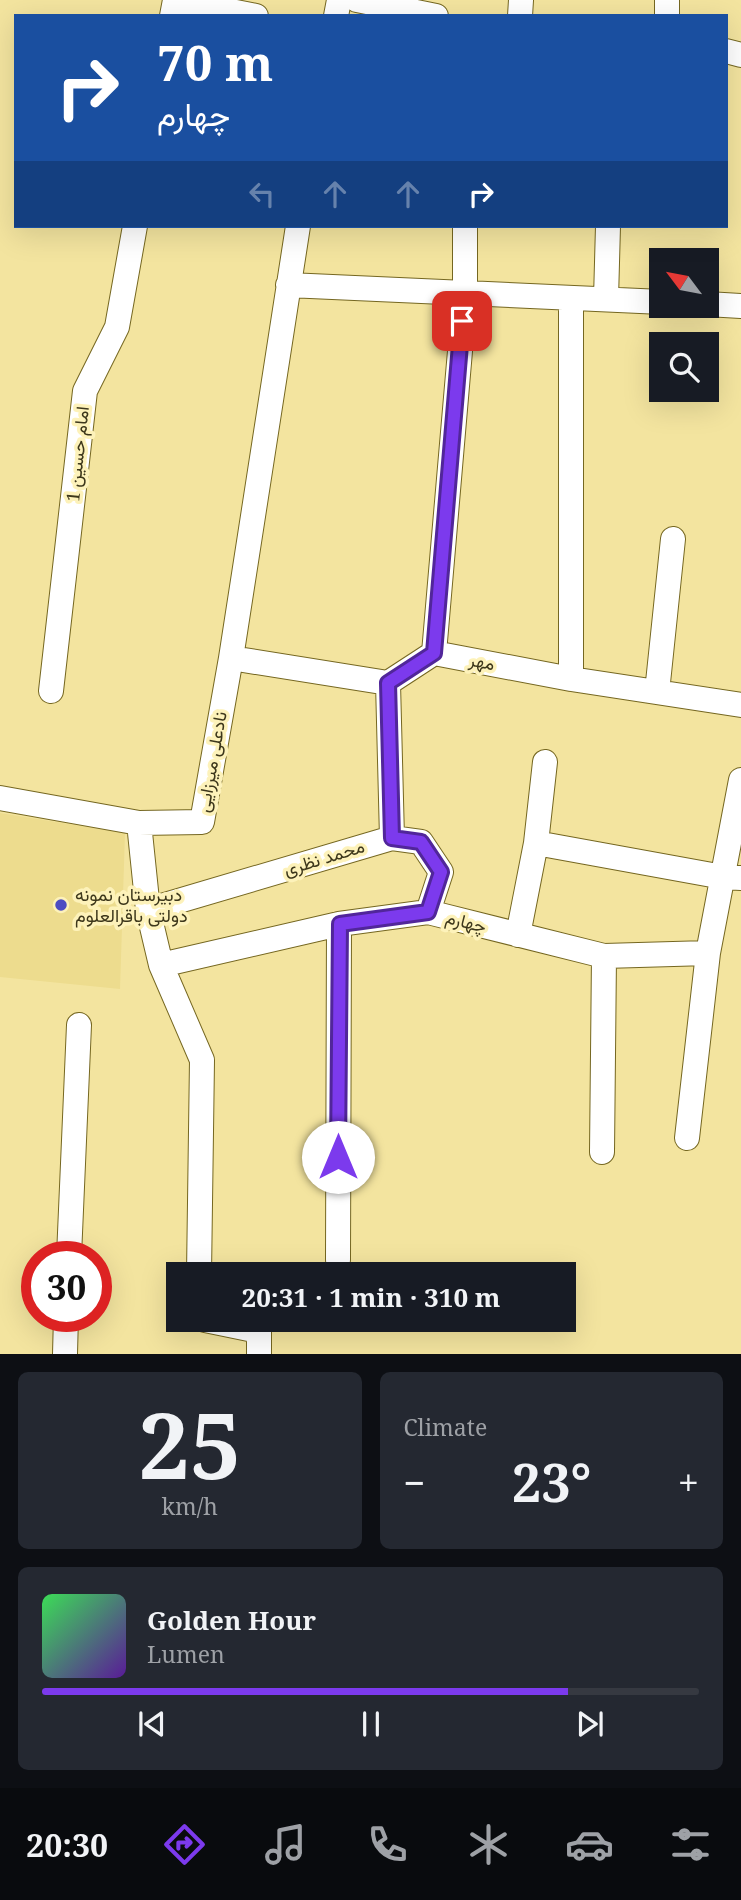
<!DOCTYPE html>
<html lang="en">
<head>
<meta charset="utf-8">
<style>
  body { margin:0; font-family:"Noto Serif",Vazirmatn,serif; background:#242831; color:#f1f3f6; height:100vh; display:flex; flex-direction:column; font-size:26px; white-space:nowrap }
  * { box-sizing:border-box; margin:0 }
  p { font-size:23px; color:#9ea1a6 }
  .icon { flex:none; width:38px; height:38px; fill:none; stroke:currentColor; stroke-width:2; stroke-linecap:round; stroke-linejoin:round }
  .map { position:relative; height:1354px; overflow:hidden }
  .drawer { display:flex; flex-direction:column; gap:18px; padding:18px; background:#0d0f14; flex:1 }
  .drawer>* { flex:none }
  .guide { position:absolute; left:14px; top:14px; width:714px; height:214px; border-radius:0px; box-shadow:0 7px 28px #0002; background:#1a4fa0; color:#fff; overflow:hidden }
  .needle { width:46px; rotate:302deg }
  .buttons { position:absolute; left:649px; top:248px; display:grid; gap:14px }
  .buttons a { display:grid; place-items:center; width:70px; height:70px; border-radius:0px; background:#171b24; box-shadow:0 7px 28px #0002; font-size:35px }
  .speed { position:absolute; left:21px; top:1241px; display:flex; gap:14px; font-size:35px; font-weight:700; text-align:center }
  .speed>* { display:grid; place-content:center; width:91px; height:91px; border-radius:50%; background:#171b24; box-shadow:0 7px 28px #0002; line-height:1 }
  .speed .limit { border:10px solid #d22; background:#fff; color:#111 }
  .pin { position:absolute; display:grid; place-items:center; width:60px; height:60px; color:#fff; margin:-30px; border-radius:14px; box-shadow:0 4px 10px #0006 }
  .me { position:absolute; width:77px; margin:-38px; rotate:0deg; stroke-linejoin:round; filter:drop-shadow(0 0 5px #0008) }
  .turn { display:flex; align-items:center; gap:24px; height:147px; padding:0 28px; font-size:32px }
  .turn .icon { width:91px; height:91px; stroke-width:2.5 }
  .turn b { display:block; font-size:49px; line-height:60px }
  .lanes { display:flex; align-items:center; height:66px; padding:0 28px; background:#0003; justify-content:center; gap:35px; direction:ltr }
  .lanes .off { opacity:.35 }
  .big { font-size:52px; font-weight:700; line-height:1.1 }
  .drawer .tile { flex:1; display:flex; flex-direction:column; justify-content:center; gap:10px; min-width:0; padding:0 24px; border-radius:10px; background:#242831 }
  .drawer .dial { align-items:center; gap:0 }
  .dial b { font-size:91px; line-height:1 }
  .song { display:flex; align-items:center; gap:21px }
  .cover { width:84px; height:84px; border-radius:10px; background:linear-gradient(135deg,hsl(130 70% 55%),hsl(270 70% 35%)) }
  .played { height:7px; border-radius:4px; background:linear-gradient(90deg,#7c3aed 80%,#363941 80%) }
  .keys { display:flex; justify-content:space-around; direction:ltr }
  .heat { display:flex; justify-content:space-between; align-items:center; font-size:38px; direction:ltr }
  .drawer .tiles { flex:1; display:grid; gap:18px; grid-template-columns:1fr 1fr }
  .tile:last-child { grid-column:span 2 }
  .trip { position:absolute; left:166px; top:1262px; width:410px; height:70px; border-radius:0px; background:#171b24; box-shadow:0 7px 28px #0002; font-weight:700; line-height:70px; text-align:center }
  .tab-bar { display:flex; height:112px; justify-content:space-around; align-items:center; background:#090b0e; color:#9ea1a6 }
  .tab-bar .icon { width:49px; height:49px }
  .tab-bar .selected { color:#7c3aed }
  .tab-bar b { font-size:32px; color:#f1f3f6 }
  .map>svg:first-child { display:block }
  .built { fill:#eddc8e }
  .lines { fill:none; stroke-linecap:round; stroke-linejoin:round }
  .minor-casing { stroke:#756721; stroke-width:26 }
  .minor { stroke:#fff; stroke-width:24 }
  .route-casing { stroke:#51269a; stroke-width:18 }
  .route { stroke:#7c3aed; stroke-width:12 }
  .poi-dot { fill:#4d4cc2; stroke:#fdf2ba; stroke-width:2.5 }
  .labels { text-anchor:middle; stroke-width:7; stroke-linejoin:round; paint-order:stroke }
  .street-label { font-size:18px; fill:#3d371b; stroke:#fdf2ba }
  .poi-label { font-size:18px; fill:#3d371b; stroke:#fdf2ba; text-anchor:start }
</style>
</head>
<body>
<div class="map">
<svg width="741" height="1354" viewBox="0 0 741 1354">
  <rect width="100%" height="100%" fill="#f3e49f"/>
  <path class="built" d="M0,813L125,833L120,989L0,977Z"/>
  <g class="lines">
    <g class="minor-casing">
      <path id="minor" d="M357,0L436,16
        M172,16L175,0L256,16
        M336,16L339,0
        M520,16L521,0
        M667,16V0
        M726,51L741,55
        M288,285L662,302
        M606,299L608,226
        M707,304L741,306
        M434,653L465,293V226
        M231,658L388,683L434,653L571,679L741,705
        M571,679V298
        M51,691L85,391L117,327L135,226
        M657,692L673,539
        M0,798L139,823
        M392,838L421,842L441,872L428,912
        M536,843L723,877L741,878
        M148,910L392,838L388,683
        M518,935L536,843L545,762
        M161,965L339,924
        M687,1138L708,953
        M602,1152L604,956
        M69,1256L79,1025
        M338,1260L339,924L428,912L604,956L708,953L741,780
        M199,1274L202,1060L161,965L148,910L139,823L202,822L231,658L298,226
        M205,1320L259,1331V1354
        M65,1354L66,1316"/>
    </g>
    <use href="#minor" class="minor"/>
  </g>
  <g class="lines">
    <g class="route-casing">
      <path id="route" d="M338,1157L340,924L428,912L441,872L421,842L392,838L388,683L434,653L462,321"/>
    </g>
    <use href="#route" class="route"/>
  </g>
  <circle class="poi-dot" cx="61" cy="905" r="7"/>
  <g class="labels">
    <g class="street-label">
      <text transform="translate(78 454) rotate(-84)" y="6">امام حسین 1</text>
      <text transform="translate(482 662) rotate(11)" y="6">مهر</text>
      <text transform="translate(212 762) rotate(-80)" y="6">نادعلی میرزایی</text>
      <text transform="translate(324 858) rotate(-17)" y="6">محمد نظری</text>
      <text transform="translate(466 922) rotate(14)" y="6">چهارم</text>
    </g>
    <g class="poi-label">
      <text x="75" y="901">دبیرستان نمونه<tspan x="75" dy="21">دولتی باقرالعلوم</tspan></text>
    </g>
  </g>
</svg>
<div class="buttons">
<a><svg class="needle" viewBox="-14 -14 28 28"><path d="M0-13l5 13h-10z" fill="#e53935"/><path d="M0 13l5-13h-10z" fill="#9ea1a6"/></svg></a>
<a><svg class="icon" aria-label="search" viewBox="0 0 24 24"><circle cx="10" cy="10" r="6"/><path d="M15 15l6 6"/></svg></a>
</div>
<div class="speed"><div class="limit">30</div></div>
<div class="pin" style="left:462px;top:321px;background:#d93025"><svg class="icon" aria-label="arrive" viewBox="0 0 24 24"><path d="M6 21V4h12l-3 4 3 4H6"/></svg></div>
<svg class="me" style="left:338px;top:1157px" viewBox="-20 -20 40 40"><circle r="19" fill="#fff"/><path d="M0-13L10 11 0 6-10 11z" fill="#7c3aed"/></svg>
<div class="trip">20:31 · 1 min · 310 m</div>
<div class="guide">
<div class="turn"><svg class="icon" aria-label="right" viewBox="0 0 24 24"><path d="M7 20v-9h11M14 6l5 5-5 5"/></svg><div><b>70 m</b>چهارم</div></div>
<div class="lanes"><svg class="icon off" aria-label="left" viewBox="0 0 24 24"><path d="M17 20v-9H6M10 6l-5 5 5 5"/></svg><svg class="icon off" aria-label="ahead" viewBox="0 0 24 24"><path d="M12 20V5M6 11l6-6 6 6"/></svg><svg class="icon off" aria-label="ahead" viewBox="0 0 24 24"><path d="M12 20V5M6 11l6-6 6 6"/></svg><svg class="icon" aria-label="right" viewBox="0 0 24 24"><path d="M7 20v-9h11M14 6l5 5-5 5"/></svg></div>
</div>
</div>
<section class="drawer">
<div class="tiles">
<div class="tile dial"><b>25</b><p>km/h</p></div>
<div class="tile"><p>Climate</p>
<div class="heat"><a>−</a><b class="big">23°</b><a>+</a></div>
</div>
<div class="tile">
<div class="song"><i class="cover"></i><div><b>Golden Hour</b><p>Lumen</p></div></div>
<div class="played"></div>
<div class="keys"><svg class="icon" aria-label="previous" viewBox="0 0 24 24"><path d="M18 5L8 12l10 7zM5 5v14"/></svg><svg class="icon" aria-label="pause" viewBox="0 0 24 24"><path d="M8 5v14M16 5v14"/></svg><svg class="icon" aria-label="next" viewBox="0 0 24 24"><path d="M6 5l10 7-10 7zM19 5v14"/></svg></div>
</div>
</div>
</section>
<nav class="tab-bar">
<b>20:30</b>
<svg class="icon selected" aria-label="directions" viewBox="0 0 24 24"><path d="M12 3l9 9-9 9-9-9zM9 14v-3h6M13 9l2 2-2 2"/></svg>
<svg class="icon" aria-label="music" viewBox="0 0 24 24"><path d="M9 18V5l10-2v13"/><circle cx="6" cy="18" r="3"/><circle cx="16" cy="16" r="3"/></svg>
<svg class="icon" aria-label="phone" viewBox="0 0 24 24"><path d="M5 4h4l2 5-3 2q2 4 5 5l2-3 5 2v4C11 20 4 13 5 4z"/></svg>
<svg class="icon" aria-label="climate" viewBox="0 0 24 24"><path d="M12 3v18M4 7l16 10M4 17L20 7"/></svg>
<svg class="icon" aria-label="car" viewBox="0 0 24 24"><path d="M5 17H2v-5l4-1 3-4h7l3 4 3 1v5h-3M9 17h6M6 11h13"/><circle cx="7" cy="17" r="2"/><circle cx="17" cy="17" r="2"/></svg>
<svg class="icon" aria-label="filters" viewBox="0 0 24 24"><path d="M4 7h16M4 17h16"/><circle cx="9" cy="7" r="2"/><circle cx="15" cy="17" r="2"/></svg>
</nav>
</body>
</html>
